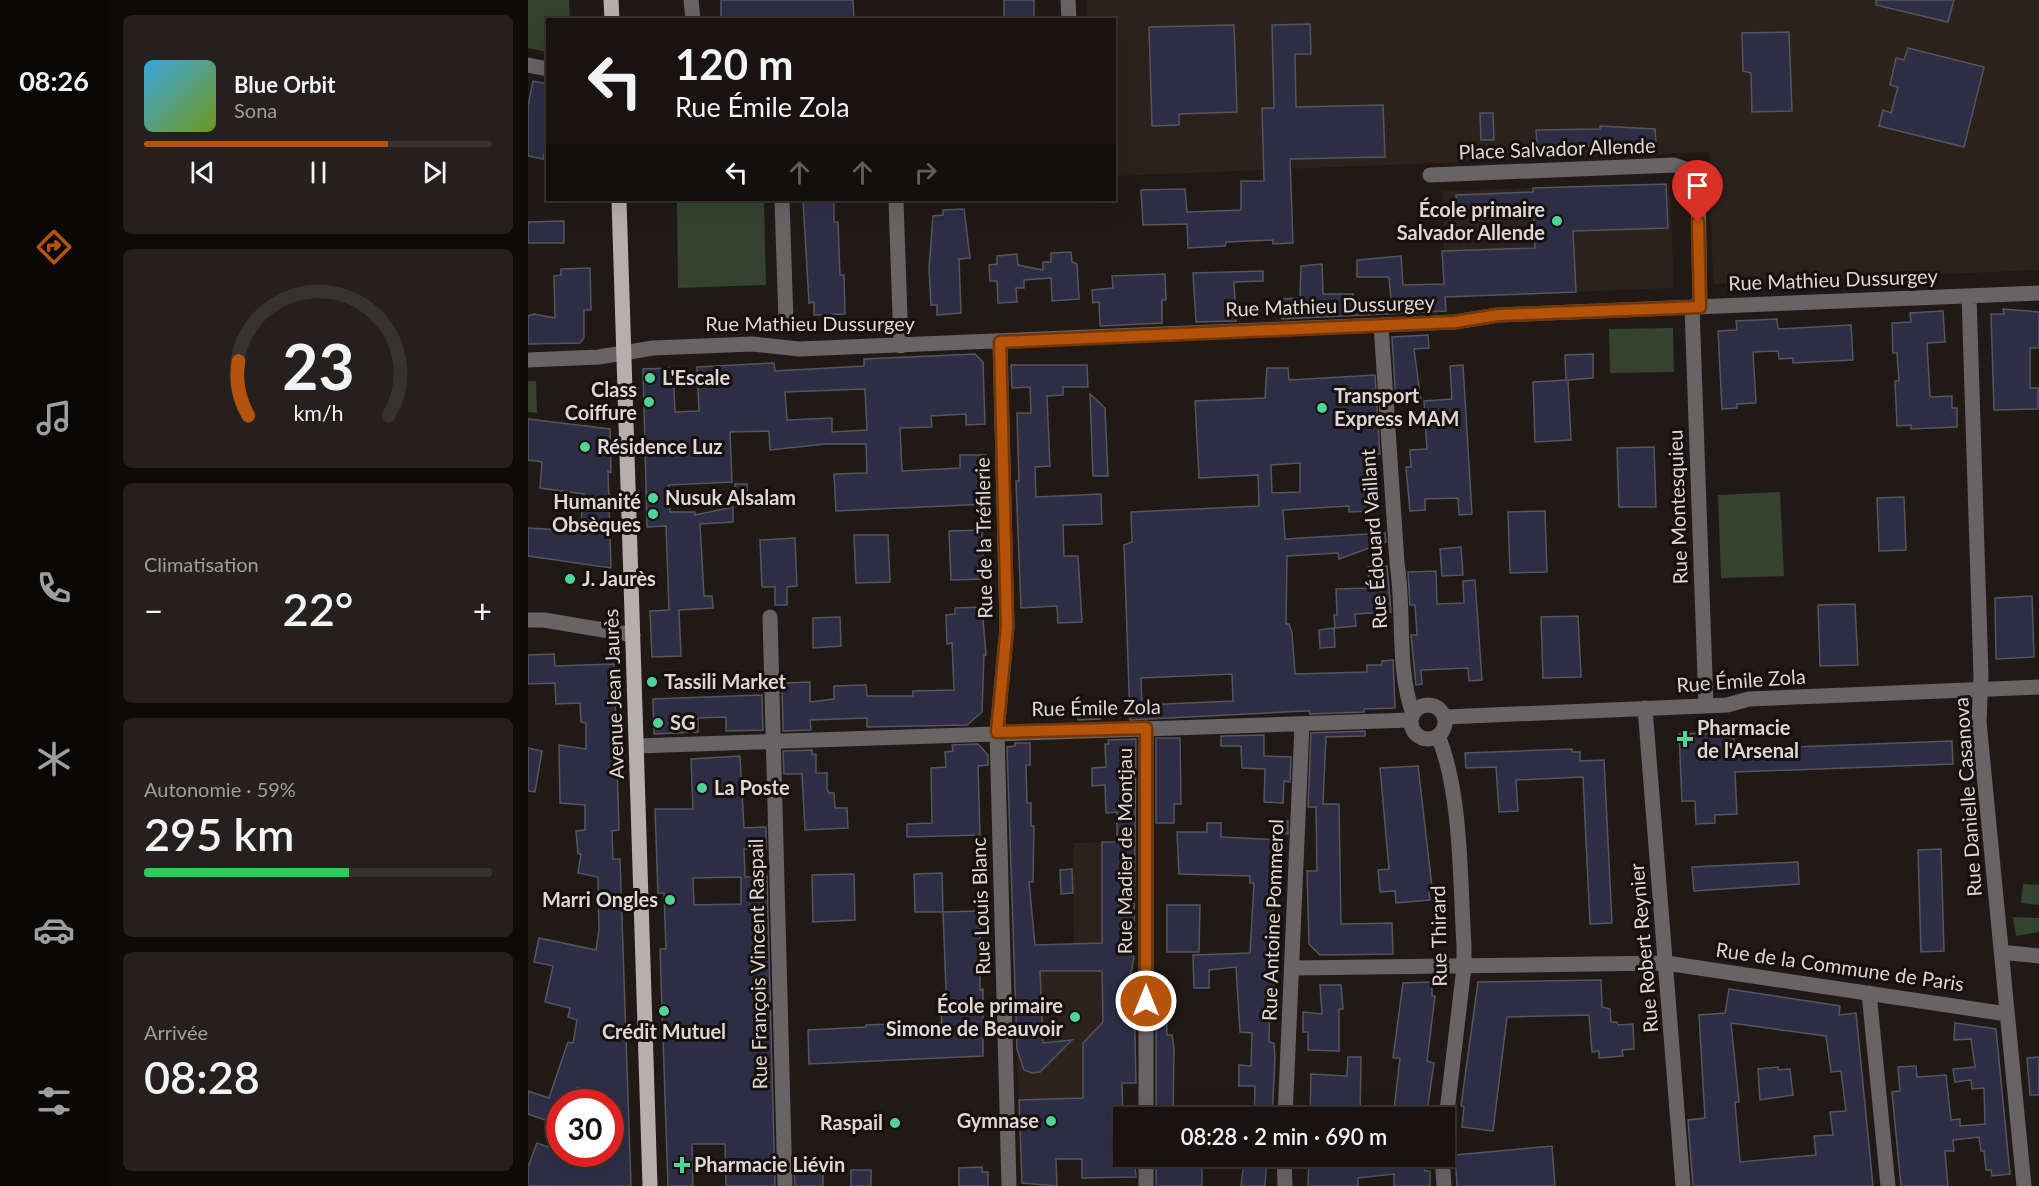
<!DOCTYPE html>
<html lang="fr">
<head>
<meta charset="utf-8">
<style>
  body { margin:0; font-family:Lato,sans-serif; background:#25201e; color:#f1f3f6; height:100vh; display:flex; flex-direction:column; font-size:22px; white-space:nowrap }
  * { box-sizing:border-box; margin:0 }
  p { font-size:20px; color:#9f9e9f }
  .icon { flex:none; width:33px; height:33px; fill:none; stroke:currentColor; stroke-width:2; stroke-linecap:round; stroke-linejoin:round }
  .map { position:relative; flex:1; overflow:hidden }
  .sheet { display:flex; flex-direction:column; gap:15px; padding:15px; background:#0d0a09; width:420px }
  .sheet>* { flex:none }
  .guide { position:absolute; left:18px; top:18px; width:570px; height:183px; border-radius:0px; box-shadow:0 6px 24px #0002,0 0 0 2px #363230; background:#181310; color:#f1f3f6; overflow:hidden }
  .speed { position:absolute; left:18px; top:1089px; display:flex; gap:12px; font-size:30px; font-weight:700; text-align:center }
  .speed>* { display:grid; place-content:center; width:78px; height:78px; border-radius:50%; background:#181310; box-shadow:0 6px 24px #0002,0 0 0 2px #363230; line-height:1 }
  .speed .limit { border:9px solid #d22; background:#fff; color:#111 }
  .pin { position:absolute; display:grid; place-items:center; width:51px; height:51px; color:#fff; margin:-62px -26px; border-radius:50% 50% 50% 0; rotate:-45deg; box-shadow:0 0 6px #0007 }
  .pin .icon { rotate:45deg }
  .me { position:absolute; width:66px; margin:-33px; rotate:0deg; stroke-linejoin:round; filter:drop-shadow(0 0 4px #0008) }
  .turn { display:flex; align-items:center; gap:21px; height:126px; padding:0 30px; font-size:27px }
  .turn .icon { width:78px; height:78px; stroke-width:2.5 }
  .turn b { display:block; font-size:42px; line-height:51px }
  .lanes { display:flex; align-items:center; height:57px; padding:0 30px; background:#0003; justify-content:center; gap:30px; direction:ltr }
  .lanes .off { opacity:.35 }
  .big { font-size:45px; font-weight:600; line-height:1.1 }
  .sheet .card { flex:1; display:flex; flex-direction:column; justify-content:center; gap:9px; min-width:0; padding:0 21px; border-radius:9px; background:#25201e }
  .sheet .dial { align-items:center; gap:0 }
  .dial svg { height:156px; overflow:visible; fill:none; stroke:#363230; stroke-width:7; stroke-linecap:round; text-anchor:middle }
  .dial text { fill:#f1f3f6; stroke:none }
  .song { display:flex; align-items:center; gap:18px }
  .cover { width:72px; height:72px; border-radius:9px; background:linear-gradient(135deg,hsl(200 70% 55%),hsl(80 70% 35%)) }
  .played { height:6px; border-radius:3px; background:linear-gradient(90deg,#b45309 70%,#363230 70%) }
  .keys { display:flex; justify-content:space-around; direction:ltr }
  .heat { display:flex; justify-content:space-between; align-items:center; font-size:33px; direction:ltr }
  .charge { height:9px; border-radius:4px; background:linear-gradient(90deg,#34c759 59%,#363230 0) }
  .trip { position:absolute; left:585px; top:1107px; width:342px; height:60px; border-radius:0px; background:#181310; box-shadow:0 6px 24px #0002,0 0 0 2px #363230; font-weight:600; line-height:60px; text-align:center }
  main { display:flex; flex:1; min-height:0 }
  .tabs { display:flex; flex-direction:column; width:108px; justify-content:space-around; align-items:center; background:#0a0806; color:#9f9e9f }
  .tabs .icon { width:42px; height:42px }
  .tabs .current { color:#b45309 }
  .tabs b { font-size:27px; color:#f1f3f6 }
  .map>svg:first-child { display:block }
  .built { fill:#2d211b }
  .green { fill:#33432f }
  .building { fill:#2d2d46; stroke:#55565d; stroke-width:1.5; fill-rule:evenodd }
  .lines { fill:none; stroke-linecap:round; stroke-linejoin:round }
  .minor { stroke:#686364; stroke-width:15 }
  .major { stroke:#b6aeaf; stroke-width:15 }
  .route-casing { stroke:#753606; stroke-width:15 }
  .route { stroke:#b45309; stroke-width:10 }
  .poi-dot { fill:#50d398; stroke:#17100d; stroke-width:2 }
  .labels { text-anchor:middle; stroke-width:6; stroke-linejoin:round; paint-order:stroke }
  .street-label { font-size:20px; fill:#dcd8d5; stroke:#17100d }
  .poi-label { font-size:20px; font-weight:bold; fill:#dcd8d5; stroke:#17100d; text-anchor:start }
</style>
</head>
<body>
<main>
<nav class="tabs">
<b>08:26</b>
<svg class="icon current" aria-label="directions" viewBox="0 0 24 24"><path d="M12 3l9 9-9 9-9-9zM9 14v-3h6M13 9l2 2-2 2"/></svg>
<svg class="icon" aria-label="music" viewBox="0 0 24 24"><path d="M9 18V5l10-2v13"/><circle cx="6" cy="18" r="3"/><circle cx="16" cy="16" r="3"/></svg>
<svg class="icon" aria-label="phone" viewBox="0 0 24 24"><path d="M5 4h4l2 5-3 2q2 4 5 5l2-3 5 2v4C11 20 4 13 5 4z"/></svg>
<svg class="icon" aria-label="climate" viewBox="0 0 24 24"><path d="M12 3v18M4 7l16 10M4 17L20 7"/></svg>
<svg class="icon" aria-label="car" viewBox="0 0 24 24"><path d="M5 17H2v-5l4-1 3-4h7l3 4 3 1v5h-3M9 17h6M6 11h13"/><circle cx="7" cy="17" r="2"/><circle cx="17" cy="17" r="2"/></svg>
<svg class="icon" aria-label="filters" viewBox="0 0 24 24"><path d="M4 7h16M4 17h16"/><circle cx="9" cy="7" r="2"/><circle cx="15" cy="17" r="2"/></svg>
</nav>
<section class="sheet">
<div class="card">
<div class="song"><i class="cover"></i><div><b>Blue Orbit</b><p>Sona</p></div></div>
<div class="played"></div>
<div class="keys"><svg class="icon" aria-label="previous" viewBox="0 0 24 24"><path d="M18 5L8 12l10 7zM5 5v14"/></svg><svg class="icon" aria-label="pause" viewBox="0 0 24 24"><path d="M8 5v14M16 5v14"/></svg><svg class="icon" aria-label="next" viewBox="0 0 24 24"><path d="M6 5l10 7-10 7zM19 5v14"/></svg></div>
</div>
<div class="card dial"><svg viewBox="0 0 100 80">
<path d="M14 69A42 42 0 1 1 86 69"/>
<path d="M14 69A42 42 0 0 1 9 41" stroke="#b45309"/>
<text x="50" y="56" font-size="32" font-weight="700">23</text>
<text x="50" y="72" font-size="11">km/h</text>
</svg></div>
<div class="card"><p>Climatisation</p>
<div class="heat"><a>−</a><b class="big">22°</b><a>+</a></div>
</div>
<div class="card"><p>Autonomie · 59%</p><b class="big">295 km</b><div class="charge"></div></div>
<div class="card"><p>Arrivée</p><b class="big">08:28</b></div>
</section>
<div class="map">
<svg width="1511" height="1186" viewBox="0 0 1511 1186">
  <rect width="100%" height="100%" fill="#201916"/>
  <path class="built" d="M558,0H1511V270L1185,284L1181,152L587,176L586,20L559,19Z
    M1142,183L1146,288L917,297L914,191Z
    M605,842L606,1045L555,1046L554,1159H493L485,945L546,943L545,843Z"/>
  <path class="green" d="M0,0H41L42,19L20,20L19,52L0,48Z
    M149,200H236L238,285L150,288Z
    M1145,328L1146,372L1082,373L1081,329Z
    M0,381H8L9,413L0,412Z
    M1252,492L1256,576L1193,578L1190,495Z
    M1495,884L1511,885V905L1493,903Z
    M1485,917L1511,918V932L1488,936Z"/>
  <path class="building" d="M193,0H325L326,20H193Z
    M476,0H506V20H476Z
    M1348,0H1426L1420,22L1348,5Z
    M782,24L783,54H767L768,107L855,105L857,157L762,159L765,243L745,244V240L698,242L697,246L660,248L659,224L615,225L613,190L657,189L659,212L713,210V181H736L734,108H746L744,25Z
    M706,25L709,112L651,114V125L624,126L621,27Z
    M1261,32L1264,111L1224,112L1223,73L1215,71L1214,33Z
    M1380,48L1456,67L1436,147L1351,126L1355,110L1363,113L1370,87L1362,85L1368,58L1376,60Z
    M5,81L20,84V139L15,159L0,156V106Z
    M952,113H965L966,140H953Z
    M1072,126L1127,129L1128,144L1009,148L1008,130L1072,129Z
    M1138,184L1140,228L1045,231L1048,292L917,297L918,311L754,319L753,299L772,298L773,266L794,264L795,294H825V303L863,301L861,277H829V260L873,256L875,285L916,284L914,251L1007,248L1005,206L929,209L928,195L1005,192V188Z
    M275,200H306V222H310L312,275H316L317,314L286,315V302L281,303Z
    M436,209L442,258L431,259L433,313L409,315V305H403L401,269L405,216L415,215V210Z
    M36,221V243H0V222Z
    M543,252L544,262L549,264L551,299L524,301L523,278L496,280V288H488L489,302L470,303L469,281H462L461,265L469,264V256L489,254L490,265L515,270V262H523V253Z
    M62,268L63,310H56V338L52,343L0,344V316L6,314L27,318L26,276L33,275V269Z
    M735,271V281L706,282L708,321L668,322L665,273Z
    M637,274L638,300H634V323L572,326L571,302L565,303L564,290L585,288L584,276Z
    M1475,309L1511,312V348H1502V388H1510V409L1466,410L1463,314H1476Z
    M1415,311L1417,342L1399,343L1402,397L1424,396V408H1429V427L1383,429V425L1369,426L1367,381H1371L1369,353H1365L1364,323L1383,322L1382,313Z
    M1249,319L1250,329L1323,325L1325,360L1265,363V358L1251,359L1250,351L1225,352L1228,403L1209,404V408L1194,409L1190,331L1209,330L1208,321Z
    M900,335L901,348L886,349L893,401L868,403L864,337Z
    M447,354L455,362L457,424L438,425V414L403,416L404,427L372,428L374,471L432,468V455H458L460,504L308,511L306,474L339,473L338,444H298L242,450L241,431L202,432L204,482L141,485L142,512H167V515L205,507V522L172,524L176,596H184L185,608L151,610L153,656L124,657L122,611L141,610L138,526L119,527L115,369L145,368L147,412L171,411L169,367L246,363L247,371L336,366V359ZM337,389L339,430L304,432V418L259,420L257,392Z
    M1065,354V378L1040,380L1043,440L1007,442L1005,382L1038,380L1037,355Z
    M483,365H559L560,387H535V395L519,396L522,466L507,467L508,497L573,494L574,524L535,525L536,556H550L554,622L530,623L529,606L493,608L488,481H491L489,413H503L502,387L484,388Z
    M935,365L944,514L931,515L930,498L897,499V510L882,511L878,467H883L882,450L899,449L896,401L924,399L922,366Z
    M739,368H760L761,380L847,375L852,454L840,455L844,511L821,512V506L755,510L757,539L857,533L858,542L811,559L810,553L759,556L758,624H761L764,633L767,674L839,672V665H854V661L865,660L867,708L836,709V712L782,714V711H777L602,720L596,545L604,542L603,512L731,506L730,475L671,478L667,401L737,398ZM772,463V492L744,493L743,465ZM704,674L705,701L614,705L613,678Z
    M562,394L577,408L580,476H565Z
    M0,419L82,429L83,472L80,471L83,568L0,556V528L52,531L56,494L12,488L14,462L0,460Z
    M1126,447L1128,507H1091L1089,448Z
    M207,484H219L220,507H208Z
    M1376,497L1378,550L1351,551L1349,498Z
    M1017,511L1019,572L982,573L980,512Z
    M454,530L456,579L423,580L421,531Z
    M326,535H360L362,582L328,583Z
    M267,538L269,586L259,587V605H247V587H234L232,540Z
    M933,547L935,575L914,576L912,549Z
    M859,566L863,612L827,614L828,626L807,628L806,615H809L808,589L841,588L840,567Z
    M908,571L909,604L936,603L935,581L947,580L954,680L941,681L940,668L893,670L894,684L888,685L883,635H889L887,605H882L880,572Z
    M1504,596L1506,657L1468,659L1467,598Z
    M1327,604L1330,665L1292,666L1290,605Z
    M454,607L458,655H456L454,712L439,725L339,727V718L282,720L283,730L255,731L254,683L282,682V702L306,699V686L338,685L339,696H385V691L426,690L424,643L419,644L418,615L427,614V608Z
    M1050,616L1053,677L1015,678L1013,617Z
    M312,617L313,646L285,648V618Z
    M806,628L807,647L792,648L791,630Z
    M26,654L27,666L86,664L91,830L84,831L85,859H92L103,1186H0V1167L9,1143L20,1147L28,1124L0,1114V1091L21,1098L40,1042L45,1043L49,1020L40,1017L42,1008L17,1002L25,966L6,962L11,938L68,950L71,930L70,877L50,873L53,854H50L48,831L57,830V805L32,803L31,745L58,749V723L53,722L52,703L28,704L27,683L0,684V655ZM49,1088L76,1096V1102H82V1154H32V1102H44Z
    M234,695L235,730L198,731V717L170,718V732L126,734L125,699Z
    M550,705H572V719L550,720Z
    M837,731V736L798,737L795,804H811L813,924L864,923L865,954L792,955L781,944L779,871H789L788,807H780L783,733Z
    M1206,732V749L1424,741L1425,764L1207,772L1209,814L1187,815V823L1168,824L1167,801H1154L1151,734Z
    M736,735V756L763,757L762,782L756,781L755,803L736,802L737,769L714,768L713,746H693V736Z
    M628,738H652L653,804H646V823H628Z
    M608,739L606,938L602,943L606,958L597,999L606,990L608,1083H594L595,1125H591V1156H606L608,1177L554,1178V1159H528L529,1186L494,1183L491,1100L555,1098V1043L575,1022L574,971H512L515,1043L544,1040L512,1072L504,1073L496,1070L489,1049L479,747L487,746V743H502V765H498L499,803H503V826H506L505,882H501L507,945L574,943V842H589V812L578,813L577,785L564,786V768L578,767L577,744H581L580,740Z
    M450,744L460,755V765L450,766L452,835L379,837V824L404,823L403,768L418,767L417,752L425,751L424,745Z
    M0,748L14,751L7,792L0,791Z
    M1044,749V752H1052V761L1076,760L1084,923L1062,924L1055,777L988,780L990,811L971,812L968,767L938,768L937,753Z
    M284,750V755L288,754V773H299V789L301,793H306L307,808H319L320,828L277,830L274,774H256L255,751Z
    M212,756L216,828L238,827V849H216L217,877L239,876L247,1186H198L197,1144H164L165,1186H140L132,949H138L136,893H130L127,809H165L163,759ZM213,877V904L166,905L165,878Z
    M890,766L904,887H900L902,900L868,903L867,891L852,892L850,870L861,869L852,768Z
    M749,821H760V834L748,833Z
    M679,823H693V837L756,840L755,865H752L751,883H747L743,954L742,974H746V986H742L741,1042L746,1043L747,1059L744,1118H726L727,1086H711V1065L723,1066L724,1033L712,1032L708,967L681,970V988H666L665,955L722,953L726,883H722V876L651,874L649,832H679Z
    M1413,849L1416,951L1393,952L1390,850Z
    M1270,862L1271,884L1166,891L1164,867Z
    M544,869L545,893L533,894L532,870Z
    M414,873L415,912H387L386,874Z
    M326,874L327,920L285,922L284,875Z
    M639,905H672L671,952H639Z
    M449,911V926H452V990L455,989V1056L281,1064L280,1030L338,1027V1025L362,1024V1027L414,1023L413,1015H419L415,912Z
    M1073,980L1074,1007L1082,1009L1083,1022H1089L1090,1025L1105,1024L1106,1049L1094,1050L1095,1056L1071,1058V1051L1064,1052L1061,1015L979,1017L965,1131L934,1127L936,1107L933,1106L950,982Z
    M904,982V996H907L899,1061L906,1063L898,1118H865L872,1058H865L875,983Z
    M792,985H813L815,1009H811V1051L780,1050V1032H775V1012L794,1014Z
    M637,986L639,1035H644L646,1048L645,1118H628V992Z
    M1201,989L1312,1006L1311,1015L1328,1013L1345,1186H1165L1160,1120L1177,1118L1171,1015L1197,1013ZM1203,1023L1298,1036L1303,1072L1313,1071L1318,1111L1302,1112L1305,1135L1286,1136L1288,1155L1212,1162L1207,1102H1211Z
    M1427,1023L1468,1029L1482,1174L1464,1176L1463,1170H1458L1456,1151H1453L1451,1137L1425,1140L1426,1151H1417L1420,1186H1373L1364,1092L1372,1091L1370,1067L1388,1066L1389,1077L1418,1075L1423,1120L1432,1119V1126L1457,1124L1456,1088L1444,1089L1443,1080L1427,1082L1425,1069L1447,1067L1443,1039L1426,1040Z
    M820,1057H833L832,1118H782L783,1074L819,1076Z
    M1511,1057V1095H1502L1499,1058Z
    M1250,1067L1251,1070L1262,1069L1265,1095L1232,1100L1230,1069Z
    M1024,1146L1027,1186H929L927,1155Z
    M656,1156H674V1186H628V1160H656Z
    M723,1156H739L737,1186H713L716,1162H722Z
    M781,1156H831V1161L865,1156H896L897,1171H902V1186H866V1174L830,1178V1186H780Z
    M454,1167V1172H460V1186H431V1168Z
    M323,1170H343V1186H323Z
    M266,1171H295V1186H267Z"/>
  <g class="lines">
    <path class="minor" d="M163,0L165,20
      M540,0L541,20
      M0,65L20,69
      M902,175L1146,165L1161,170L1170,184L1172,307
      M254,200L258,321
      M368,200L373,346
      M1441,296L1453,675L1451,722L1496,1186
      M1164,307L1178,705
      M853,325L869,563C877,614 868,666 885,714
      M472,342L479,627L469,732L481,1186
      M0,360L71,357L125,348L224,344L271,349L927,322L970,315L1511,293
      M242,617L257,1186
      M0,620H16L105,635
      M883 722a17 17 0 1 1 34 0a17 17 0 1 1-34 0Z
      M1117,708L1155,1186
      M917,717L1199,705L1221,699L1511,687
      M618,728V1118
      M910,736C934,793 932,884 936,946V967L916,1137
      M109,746L883,720
      M1473,952L1511,956
      M765,968L1138,963L1479,1014
      M1341,993L1360,1186
      M757,1118L774,725
      M618,1156V1186
      M756,1156L757,1186
      M914,1156L916,1186"/>
    <path class="major" d="M83,0L84,20
      M91,200L122,1186"/>
  </g>
  <g class="lines">
    <g class="route-casing">
      <path id="route" d="M618,1001V728L469,732L479,627L472,342L927,322L970,315L1172,307L1170,222"/>
    </g>
    <use href="#route" class="route"/>
  </g>
  <g class="poi-dot">
    <circle cx="1029" cy="221" r="6"/>
    <circle cx="122" cy="378" r="6"/>
    <circle cx="121" cy="402" r="6"/>
    <circle cx="794" cy="408" r="6"/>
    <circle cx="57" cy="447" r="6"/>
    <circle cx="125" cy="498" r="6"/>
    <circle cx="125" cy="514" r="6"/>
    <circle cx="42" cy="579" r="6"/>
    <circle cx="124" cy="682" r="6"/>
    <circle cx="130" cy="723" r="6"/>
    <path d="M1154 730h6v6h6v6h-6v6h-6v-6h-6v-6h6z"/>
    <circle cx="174" cy="788" r="6"/>
    <circle cx="142" cy="900" r="6"/>
    <circle cx="136" cy="1011" r="6"/>
    <circle cx="547" cy="1017" r="6"/>
    <circle cx="523" cy="1121" r="6"/>
    <circle cx="367" cy="1123" r="6"/>
    <path d="M151 1156h6v6h6v6h-6v6h-6v-6h-6v-6h6z"/>
  </g>
  <g class="labels">
    <g class="street-label">
      <text transform="translate(1029 149) rotate(-2)" y="7">Place Salvador Allende</text>
      <text transform="translate(1305 280) rotate(-2)" y="7">Rue Mathieu Dussurgey</text>
      <text transform="translate(802 306) rotate(-2)" y="7">Rue Mathieu Dussurgey</text>
      <text x="282" y="331">Rue Mathieu Dussurgey</text>
      <text transform="translate(1150 507) rotate(-92)" y="7">Rue Montesquieu</text>
      <text transform="translate(456 538) rotate(-91)" y="7">Rue de la Tréfilerie</text>
      <text transform="translate(846 539) rotate(-94)" y="7">Rue Édouard Vaillant</text>
      <text transform="translate(1213 681) rotate(-4)" y="7">Rue Émile Zola</text>
      <text transform="translate(86 694) rotate(-92)" y="7">Avenue Jean Jaurès</text>
      <text transform="translate(568 708) rotate(-1)" y="7">Rue Émile Zola</text>
      <text transform="translate(1440 797) rotate(-94)" y="7">Rue Danielle Casanova</text>
      <text transform="translate(597 851) rotate(-90)" y="7">Rue Madier de Montjau</text>
      <text transform="translate(453 906) rotate(-92)" y="7">Rue Louis Blanc</text>
      <text transform="translate(745 920) rotate(-88)" y="7">Rue Antoine Pommerol</text>
      <text transform="translate(911 936) rotate(-91)" y="7">Rue Thirard</text>
      <text transform="translate(1116 948) rotate(-95)" y="7">Rue Robert Reynier</text>
      <text transform="translate(230 964) rotate(-91)" y="7">Rue François Vincent Raspail</text>
      <text transform="translate(1312 967) rotate(8)" y="7">Rue de la Commune de Paris</text>
    </g>
    <g class="poi-label">
      <text x="1017" y="217" text-anchor="end">École primaire<tspan x="1017" dy="23">Salvador Allende</tspan></text>
      <text x="134" y="385">L'Escale</text>
      <text x="109" y="397" text-anchor="end">Class<tspan x="109" dy="23">Coiffure</tspan></text>
      <text x="806" y="403">Transport<tspan x="806" dy="23">Express MAM</tspan></text>
      <text x="69" y="454">Résidence Luz</text>
      <text x="137" y="505">Nusuk Alsalam</text>
      <text x="113" y="509" text-anchor="end">Humanité<tspan x="113" dy="23">Obsèques</tspan></text>
      <text x="54" y="586">J. Jaurès</text>
      <text x="136" y="689">Tassili Market</text>
      <text x="142" y="730">SG</text>
      <text x="1169" y="735">Pharmacie<tspan x="1169" dy="23">de l'Arsenal</tspan></text>
      <text x="186" y="795">La Poste</text>
      <text x="130" y="907" text-anchor="end">Marri Ongles</text>
      <text x="535" y="1013" text-anchor="end">École primaire<tspan x="535" dy="23">Simone de Beauvoir</tspan></text>
      <text x="136" y="1039" text-anchor="middle">Crédit Mutuel</text>
      <text x="511" y="1128" text-anchor="end">Gymnase</text>
      <text x="355" y="1130" text-anchor="end">Raspail</text>
      <text x="166" y="1172">Pharmacie Liévin</text>
    </g>
  </g>
</svg>
<div class="speed"><div class="limit">30</div></div>
<div class="pin" style="left:1170px;top:222px;background:#d93025"><svg class="icon" aria-label="arrive" viewBox="0 0 24 24"><path d="M6 21V4h12l-3 4 3 4H6"/></svg></div>
<svg class="me" style="left:618px;top:1001px" viewBox="-20 -20 40 40"><circle r="17" fill="#b45309" stroke="#fff" stroke-width="3"/><path d="M0-11L8 9 0 5-8 9z" fill="#fff"/></svg>
<div class="trip">08:28 · 2 min · 690 m</div>
<div class="guide">
<div class="turn"><svg class="icon" aria-label="left" viewBox="0 0 24 24"><path d="M17 20v-9H6M10 6l-5 5 5 5"/></svg><div><b>120 m</b>Rue Émile Zola</div></div>
<div class="lanes"><svg class="icon" aria-label="left" viewBox="0 0 24 24"><path d="M17 20v-9H6M10 6l-5 5 5 5"/></svg><svg class="icon off" aria-label="ahead" viewBox="0 0 24 24"><path d="M12 20V5M6 11l6-6 6 6"/></svg><svg class="icon off" aria-label="ahead" viewBox="0 0 24 24"><path d="M12 20V5M6 11l6-6 6 6"/></svg><svg class="icon off" aria-label="right" viewBox="0 0 24 24"><path d="M7 20v-9h11M14 6l5 5-5 5"/></svg></div>
</div>
</div>
</main>
</body>
</html>
